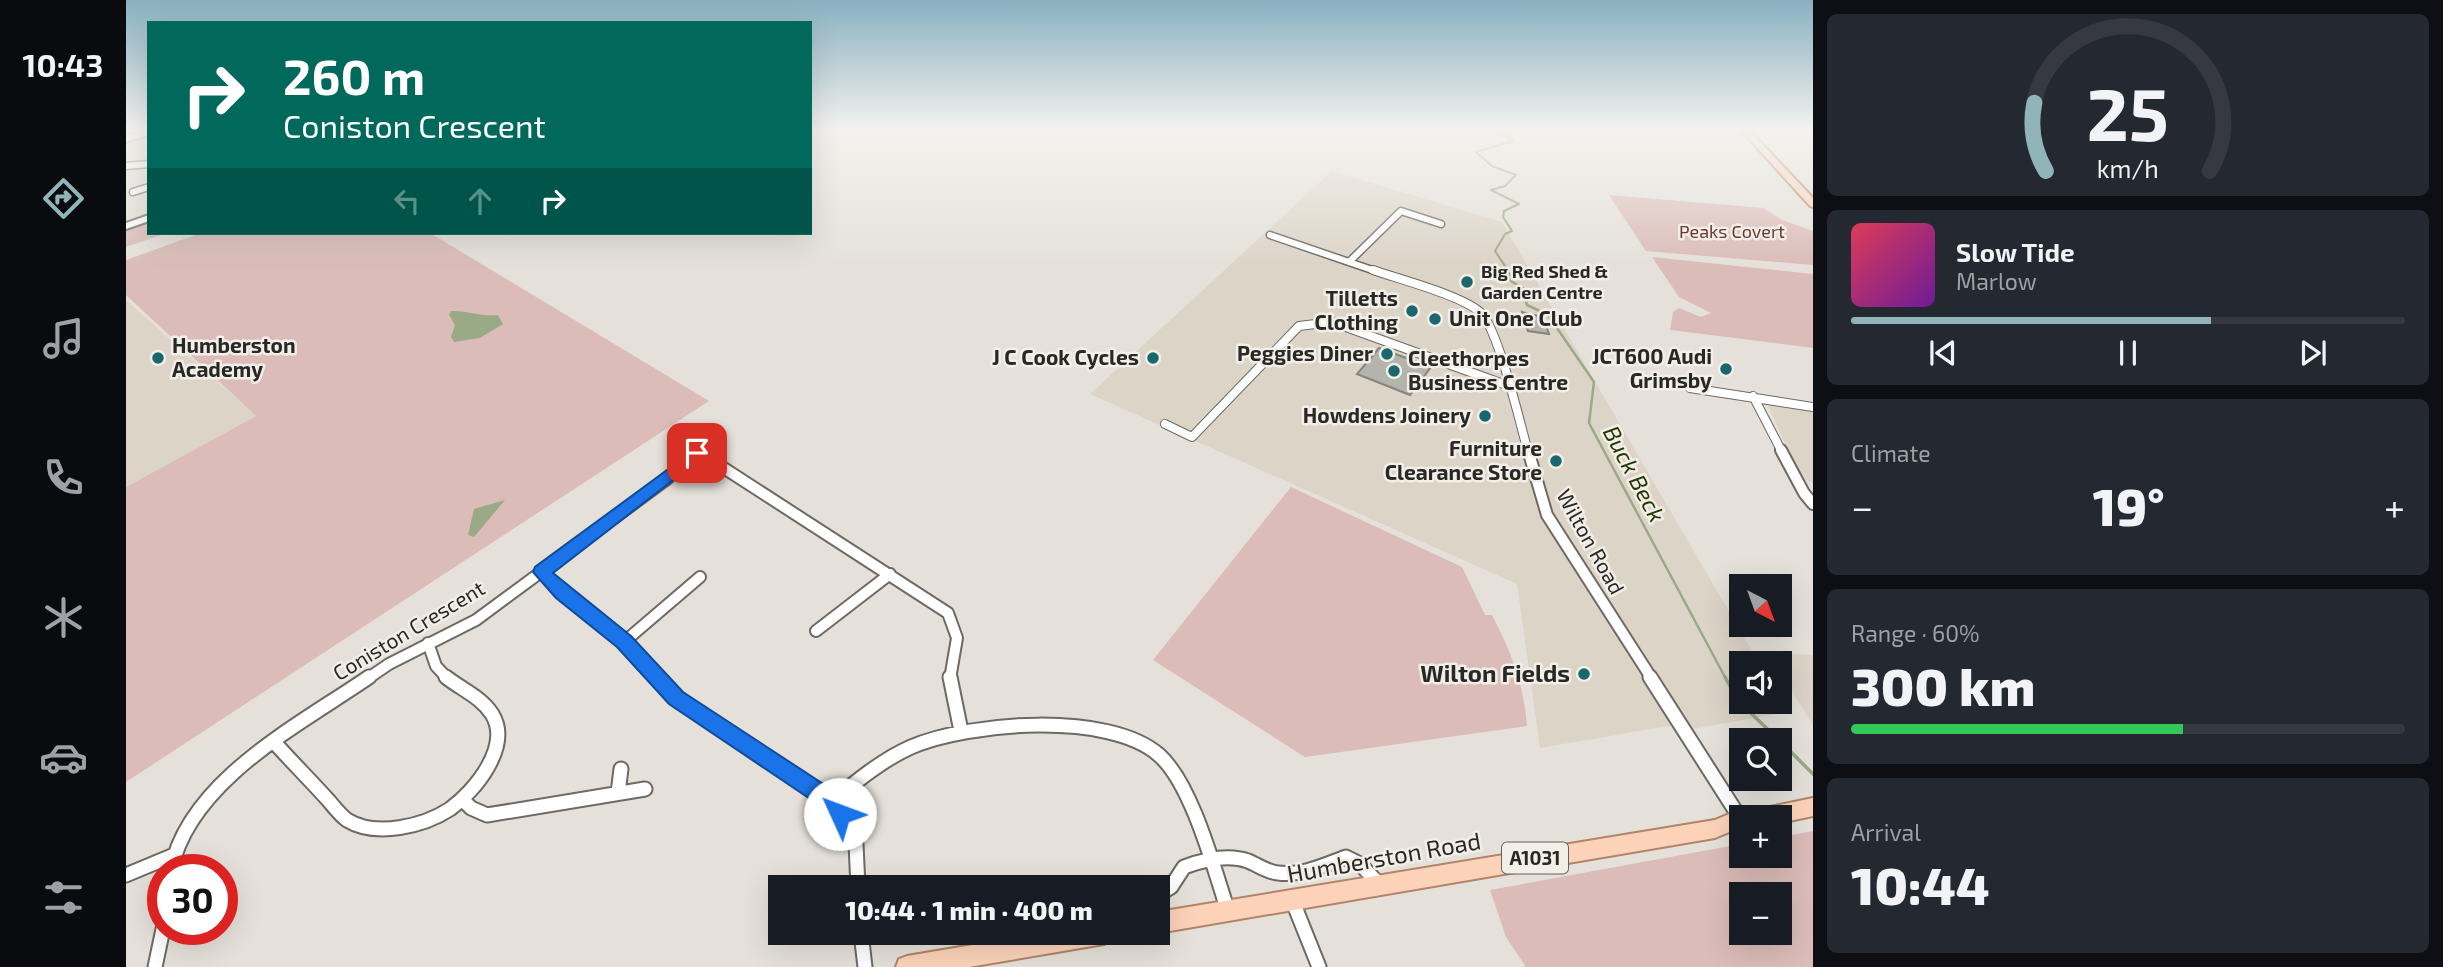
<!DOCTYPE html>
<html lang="en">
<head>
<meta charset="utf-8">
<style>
  body { margin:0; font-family:"Exo 2",sans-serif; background:#242831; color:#f1f3f6; height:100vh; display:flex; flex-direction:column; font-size:26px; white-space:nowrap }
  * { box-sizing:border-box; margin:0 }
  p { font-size:23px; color:#9ea1a6 }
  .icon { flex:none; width:38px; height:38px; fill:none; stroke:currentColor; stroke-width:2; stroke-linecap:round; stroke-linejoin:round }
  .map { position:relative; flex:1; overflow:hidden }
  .drawer { display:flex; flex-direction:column; gap:14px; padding:14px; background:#0d0f14; width:630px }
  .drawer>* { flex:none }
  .hud { position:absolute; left:21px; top:21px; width:665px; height:214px; border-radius:0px; box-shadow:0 7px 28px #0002; background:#00695c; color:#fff; overflow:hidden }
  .needle { width:46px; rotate:139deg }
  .controls { position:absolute; left:1603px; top:574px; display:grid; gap:14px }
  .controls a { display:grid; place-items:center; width:63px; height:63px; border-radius:0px; background:#171b24; box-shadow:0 7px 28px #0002; font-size:35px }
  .speed { position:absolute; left:21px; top:854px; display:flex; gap:14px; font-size:35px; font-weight:700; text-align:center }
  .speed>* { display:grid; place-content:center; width:91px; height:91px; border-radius:50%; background:#171b24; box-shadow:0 7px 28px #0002; line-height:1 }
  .speed .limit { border:10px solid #d22; background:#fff; color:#111 }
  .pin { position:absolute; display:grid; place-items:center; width:60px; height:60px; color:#fff; margin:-30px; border-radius:14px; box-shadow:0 4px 10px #0006 }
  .me { position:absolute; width:77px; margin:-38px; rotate:313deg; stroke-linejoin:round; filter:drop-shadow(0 0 5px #0008) }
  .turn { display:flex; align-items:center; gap:24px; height:147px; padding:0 21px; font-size:32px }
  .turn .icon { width:91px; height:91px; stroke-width:2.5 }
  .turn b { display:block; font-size:49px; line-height:60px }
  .lanes { display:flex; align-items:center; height:66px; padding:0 21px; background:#0003; justify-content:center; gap:35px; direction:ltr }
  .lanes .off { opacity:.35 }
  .big { font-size:52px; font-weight:800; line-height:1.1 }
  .drawer .widget { flex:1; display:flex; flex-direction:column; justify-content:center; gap:10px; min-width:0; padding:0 24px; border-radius:10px; background:#242831 }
  .drawer .dial { align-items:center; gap:0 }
  .dial svg { height:182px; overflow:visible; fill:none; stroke:#363941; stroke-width:7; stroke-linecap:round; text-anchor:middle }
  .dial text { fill:#f1f3f6; stroke:none }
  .song { display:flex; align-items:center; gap:21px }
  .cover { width:84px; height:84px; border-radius:10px; background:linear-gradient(135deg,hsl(350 70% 55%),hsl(280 70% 35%)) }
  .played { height:7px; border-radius:4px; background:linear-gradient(90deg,#90b4b8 65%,#363941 65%) }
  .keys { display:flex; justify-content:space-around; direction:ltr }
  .heat { display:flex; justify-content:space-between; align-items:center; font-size:38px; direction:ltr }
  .charge { height:10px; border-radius:5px; background:linear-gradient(90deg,#34c759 60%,#363941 0) }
  .trip { position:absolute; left:642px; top:875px; width:402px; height:70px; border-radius:0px; background:#171b24; box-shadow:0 7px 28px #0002; font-weight:800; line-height:70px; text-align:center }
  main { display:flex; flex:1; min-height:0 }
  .dock { display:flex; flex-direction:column; width:126px; justify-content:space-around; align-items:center; background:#090b0e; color:#9ea1a6 }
  .dock .icon { width:49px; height:49px }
  .dock .selected { color:#90b4b8 }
  .dock b { font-size:32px; color:#f1f3f6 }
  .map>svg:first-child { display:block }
  .built { fill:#ddd4c8 }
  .green { fill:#dbbcb8; fill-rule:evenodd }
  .water { fill:#9baa86 }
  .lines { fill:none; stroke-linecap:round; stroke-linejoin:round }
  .stream-far2 { stroke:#9baa86; stroke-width:2 }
  .stream-far1 { stroke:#9baa86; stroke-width:2.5 }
  .stream { stroke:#9baa86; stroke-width:3.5 }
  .building { fill:#b4b4ad; stroke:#85847e; stroke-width:2 }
  .street-far3-casing { stroke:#6d6964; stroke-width:9 }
  .street-far2-casing { stroke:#6d6964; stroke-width:10 }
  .street-far1-casing { stroke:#6d6964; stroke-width:14 }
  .street-casing { stroke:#6d6964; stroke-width:17 }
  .secondary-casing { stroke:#6d6964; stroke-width:4 }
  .primary-casing { stroke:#b18467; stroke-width:4 }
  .street-far3 { stroke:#fff; stroke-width:6 }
  .street-far2 { stroke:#fff; stroke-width:8 }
  .street-far1 { stroke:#fff; stroke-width:10 }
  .street { stroke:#fff; stroke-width:13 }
  .secondary { fill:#fff; fill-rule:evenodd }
  .primary { fill:#fcd3b9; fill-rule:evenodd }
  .route { fill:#1a73e8; stroke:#114b97; stroke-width:2 }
  .poi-dot { fill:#1a686d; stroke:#f2eee8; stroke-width:2.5 }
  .labels { text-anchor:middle; stroke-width:5; stroke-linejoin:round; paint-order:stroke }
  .far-park-label { font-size:18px; fill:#703630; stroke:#f2eee8 }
  .far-poi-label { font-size:18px; font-weight:bold; fill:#292825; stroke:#f2eee8; text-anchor:start }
  .shield { fill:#f2eee8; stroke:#656360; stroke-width:2 }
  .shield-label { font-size:19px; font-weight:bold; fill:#292825 }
  .poi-label { font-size:21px; font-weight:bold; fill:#292825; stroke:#f2eee8; text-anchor:end }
  .street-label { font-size:21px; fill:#292825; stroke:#f2eee8 }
  .water-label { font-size:23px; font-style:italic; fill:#253700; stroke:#f2eee8 }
  .near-poi-label { font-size:24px; font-weight:bold; fill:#292825; stroke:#f2eee8; text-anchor:end }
  .near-street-label { font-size:24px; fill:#292825; stroke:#f2eee8 }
</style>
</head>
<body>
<main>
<nav class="dock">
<b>10:43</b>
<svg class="icon selected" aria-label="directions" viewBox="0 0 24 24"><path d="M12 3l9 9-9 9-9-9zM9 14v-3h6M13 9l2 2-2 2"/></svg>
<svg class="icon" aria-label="music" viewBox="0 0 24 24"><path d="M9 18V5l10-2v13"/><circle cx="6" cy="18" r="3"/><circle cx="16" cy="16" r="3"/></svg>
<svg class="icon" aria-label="phone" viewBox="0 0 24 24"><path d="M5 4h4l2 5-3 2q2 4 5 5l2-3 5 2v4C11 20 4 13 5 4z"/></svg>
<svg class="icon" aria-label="climate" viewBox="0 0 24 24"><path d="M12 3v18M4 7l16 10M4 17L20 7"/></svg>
<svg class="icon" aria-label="car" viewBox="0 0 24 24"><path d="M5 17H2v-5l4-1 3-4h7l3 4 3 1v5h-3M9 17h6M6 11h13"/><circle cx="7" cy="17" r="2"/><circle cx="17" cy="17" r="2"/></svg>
<svg class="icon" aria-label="filters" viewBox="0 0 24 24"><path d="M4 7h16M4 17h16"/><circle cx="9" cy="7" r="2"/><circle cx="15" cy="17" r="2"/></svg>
</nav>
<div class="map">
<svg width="1687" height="967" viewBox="0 0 1687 967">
  <rect width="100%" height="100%" fill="#e5e1da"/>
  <path class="built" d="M1206,171L1376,222L1633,663H1615V702H1654V699L1661,712L1567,729L1549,725L1414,748L1391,584L964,394Z
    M0,300L130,416L0,487Z
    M1641,403L1687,411V482L1675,480Z
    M1644,653L1687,655V726L1654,670V663H1650Z"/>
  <path class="green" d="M1483,195L1637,208L1656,220L1687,231V265L1520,251Z
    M23,223V233H41L0,247V231Z
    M75,233H304L583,401L0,782V487L130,416L0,295V260Z
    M1526,257L1687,274V348L1544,330L1547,312L1553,308L1575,317L1585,313L1553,297Z
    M1165,487L1336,567L1359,615H1366C1385,651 1398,685 1401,726L1179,757L1027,660Z
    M1687,831V967H1400L1380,937L1364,890L1615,844V856H1654V837ZM1615,894H1654V933H1615Z"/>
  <path class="water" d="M325,311C341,310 354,317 372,315L377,324L354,338L328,342L325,337L329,325L323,315Z
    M379,500L348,537L342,535L348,509Z"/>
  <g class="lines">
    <path class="stream-far2" d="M1371,130L1387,141L1350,152L1366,166L1390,175L1379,186L1365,190L1393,204L1378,211L1377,217L1386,231L1379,234L1369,251L1383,272"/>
    <path class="stream-far1" d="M1382,270L1385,281L1408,295L1400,302L1401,305L1422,315L1468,382L1463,423L1600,679"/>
    <path class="stream" d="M1599,677L1612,701L1653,740
      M1654,741L1687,774"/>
  </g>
  <path class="building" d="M1396,312L1417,317L1423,334L1402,331Z
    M1253,348L1305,367L1284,395L1231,374Z"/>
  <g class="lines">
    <g class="street-far3-casing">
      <path id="street-far3" d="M0,139L23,132
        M0,166L23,164
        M7,192L23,187
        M1144,235L1252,272
        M1223,262L1275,211L1315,224"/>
    </g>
    <g class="street-far2-casing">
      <path id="street-far2" d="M1247,270C1272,279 1339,296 1356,314C1373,333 1394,423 1402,452
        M1564,388L1687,407
        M1627,396L1656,452
        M1039,424L1066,437L1173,326L1206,322L1383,386"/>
    </g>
    <g class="street-far1-casing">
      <path id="street-far1" d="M1402,450L1421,515L1526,679
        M1655,450L1678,493L1687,504
        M415,572L498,642L533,679
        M690,631L764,574
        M498,642L574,577
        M302,643L310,666L322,679
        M241,679L263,664L350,620L541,479L571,453H580L587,461L822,613L831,638L824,679"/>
    </g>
    <g class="street-casing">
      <path id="street" d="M531,677L550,698L706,802L730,844L732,887
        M824,677L835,731
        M1524,677L1614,818
        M148,742C166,762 185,781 203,801C208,807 215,816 221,820C250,838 298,826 324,809C349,791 386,746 366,714C355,697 335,689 320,677
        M492,793L495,769
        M336,799L345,808L361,815L519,789
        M706,802C730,781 756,760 785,747C843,722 983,711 1033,755C1066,784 1088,869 1102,911
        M45,870C63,781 173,725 243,677
        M0,875L48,855
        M1032,895L1045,887L1058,867C1077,860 1102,854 1122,861C1132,865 1141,872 1152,873C1176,876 1198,865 1220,857L1234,864L1253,884
        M1167,902L1193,967
        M735,933L739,967
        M789,933L802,936L822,933
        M29,967L37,929"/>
    </g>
    <g class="secondary-casing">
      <path id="secondary" d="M23,215V221L0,229V223Z"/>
    </g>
    <g class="primary-casing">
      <path id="primary" d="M1615,130H1623L1687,198V207L1684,206Z
        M1687,798V816L1654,823V817H1629L1632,810L1639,808Z
        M1615,809L1622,811L1624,817H1615V827L1589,838L1032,933H1030H1032V912L1589,820Z
        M918,933H989L985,940L978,944L843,967H770L773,959L781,956Z"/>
    </g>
    <use href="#street-far3" class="street-far3"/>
    <use href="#street-far2" class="street-far2"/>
    <use href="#street-far1" class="street-far1"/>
    <use href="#street" class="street"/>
    <use href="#secondary" class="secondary"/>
    <use href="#primary" class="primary"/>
  </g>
  <linearGradient id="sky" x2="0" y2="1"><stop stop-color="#89b0c1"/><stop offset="0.49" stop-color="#f3f2ee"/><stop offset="1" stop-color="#f3f2ee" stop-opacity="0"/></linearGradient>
  <rect width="1687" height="265" fill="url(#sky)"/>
  <path class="route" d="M571,448L579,453L577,457L427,573L505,636L557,692L714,795L725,814L722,821L714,824L707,821L699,809L543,704L491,647L430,598L407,572L409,567Z"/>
  <g class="poi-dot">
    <circle cx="1341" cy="282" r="7"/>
    <circle cx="1286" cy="311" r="7"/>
    <circle cx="1309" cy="319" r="7"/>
    <circle cx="1261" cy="354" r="7"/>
    <circle cx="32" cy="358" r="7"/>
    <circle cx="1027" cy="358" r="7"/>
    <circle cx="1600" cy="369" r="7"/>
    <circle cx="1268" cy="371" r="7"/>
    <circle cx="1359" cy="416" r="7"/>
    <circle cx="1430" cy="461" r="7"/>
    <circle cx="1458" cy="674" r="7"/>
  </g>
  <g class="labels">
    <g class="far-park-label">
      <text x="1606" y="238">Peaks Covert</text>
    </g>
    <g class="far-poi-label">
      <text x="1355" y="278">Big Red Shed &amp;<tspan x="1355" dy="21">Garden Centre</tspan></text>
    </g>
    <rect class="shield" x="1376" y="842.5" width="66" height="31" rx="5"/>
    <g class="shield-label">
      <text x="1409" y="865">A1031</text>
    </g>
    <g class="poi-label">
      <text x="1272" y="306">Tilletts<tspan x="1272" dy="24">Clothing</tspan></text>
      <text x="1323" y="326" text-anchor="start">Unit One Club</text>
      <text x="46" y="353" text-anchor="start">Humberston<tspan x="46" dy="24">Academy</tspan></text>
      <text x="1247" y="361">Peggies Diner</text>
      <text x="1586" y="364">JCT600 Audi<tspan x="1586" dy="24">Grimsby</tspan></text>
      <text x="1013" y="365">J C Cook Cycles</text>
      <text x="1282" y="366" text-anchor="start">Cleethorpes<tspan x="1282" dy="24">Business Centre</tspan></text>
      <text x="1345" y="423">Howdens Joinery</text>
      <text x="1416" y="456">Furniture<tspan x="1416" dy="24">Clearance Store</tspan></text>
    </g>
    <g class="street-label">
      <text transform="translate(1464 542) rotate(61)" y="7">Wilton Road</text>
      <text transform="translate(283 631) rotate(-31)" y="7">Coniston Crescent</text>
    </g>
    <g class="water-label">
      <text transform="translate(1508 474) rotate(62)" y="8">Buck Beck</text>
    </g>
    <g class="near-poi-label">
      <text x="1444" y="682">Wilton Fields</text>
    </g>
    <g class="near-street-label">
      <text transform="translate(1258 858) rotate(-10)" y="8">Humberston Road</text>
    </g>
  </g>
</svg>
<div class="controls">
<a><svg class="needle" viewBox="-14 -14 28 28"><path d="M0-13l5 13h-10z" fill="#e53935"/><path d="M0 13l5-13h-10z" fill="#9ea1a6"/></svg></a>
<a><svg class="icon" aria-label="sound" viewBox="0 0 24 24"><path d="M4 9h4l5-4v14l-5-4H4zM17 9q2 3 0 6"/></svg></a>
<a><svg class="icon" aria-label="search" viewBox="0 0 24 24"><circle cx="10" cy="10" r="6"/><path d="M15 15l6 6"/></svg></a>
<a>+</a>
<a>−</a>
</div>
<div class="speed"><div class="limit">30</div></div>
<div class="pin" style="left:571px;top:453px;background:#d93025"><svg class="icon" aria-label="arrive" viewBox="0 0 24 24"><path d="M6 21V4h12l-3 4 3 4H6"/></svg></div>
<svg class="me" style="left:714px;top:814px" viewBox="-20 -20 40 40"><circle r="19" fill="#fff"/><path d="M0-13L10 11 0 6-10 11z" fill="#1a73e8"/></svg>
<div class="trip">10:44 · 1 min · 400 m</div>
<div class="hud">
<div class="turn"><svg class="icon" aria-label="right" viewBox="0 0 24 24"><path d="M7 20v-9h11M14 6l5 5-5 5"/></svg><div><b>260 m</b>Coniston Crescent</div></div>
<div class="lanes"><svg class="icon off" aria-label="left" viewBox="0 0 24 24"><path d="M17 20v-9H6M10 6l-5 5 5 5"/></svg><svg class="icon off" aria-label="ahead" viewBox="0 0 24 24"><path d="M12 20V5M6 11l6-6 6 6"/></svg><svg class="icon" aria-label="right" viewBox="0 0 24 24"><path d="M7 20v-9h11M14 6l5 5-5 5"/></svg></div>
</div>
</div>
<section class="drawer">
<div class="widget dial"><svg viewBox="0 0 100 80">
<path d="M14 69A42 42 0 1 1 86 69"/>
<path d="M14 69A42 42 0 0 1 9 39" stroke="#90b4b8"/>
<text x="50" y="56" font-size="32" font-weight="700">25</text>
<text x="50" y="72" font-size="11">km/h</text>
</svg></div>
<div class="widget">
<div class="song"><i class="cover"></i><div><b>Slow Tide</b><p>Marlow</p></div></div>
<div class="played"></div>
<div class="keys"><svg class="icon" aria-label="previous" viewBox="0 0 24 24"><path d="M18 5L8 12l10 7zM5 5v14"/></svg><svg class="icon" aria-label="pause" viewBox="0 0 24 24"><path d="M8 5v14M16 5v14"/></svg><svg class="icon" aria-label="next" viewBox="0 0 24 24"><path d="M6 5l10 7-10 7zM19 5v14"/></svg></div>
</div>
<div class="widget"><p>Climate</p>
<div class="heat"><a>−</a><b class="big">19°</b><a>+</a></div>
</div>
<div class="widget"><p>Range · 60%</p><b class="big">300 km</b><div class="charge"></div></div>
<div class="widget"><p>Arrival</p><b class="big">10:44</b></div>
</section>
</main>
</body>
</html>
